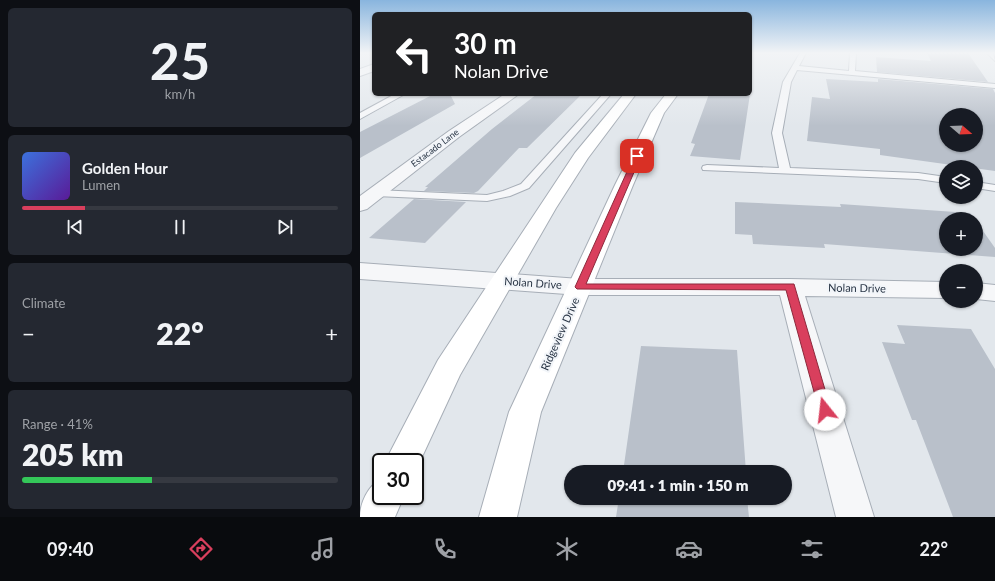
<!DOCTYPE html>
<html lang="en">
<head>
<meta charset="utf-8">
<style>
  body { margin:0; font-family:Lato,sans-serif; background:#242831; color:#f1f3f6; height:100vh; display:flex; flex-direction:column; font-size:15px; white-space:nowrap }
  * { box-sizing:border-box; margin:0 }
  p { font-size:13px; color:#9ea1a6 }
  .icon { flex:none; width:22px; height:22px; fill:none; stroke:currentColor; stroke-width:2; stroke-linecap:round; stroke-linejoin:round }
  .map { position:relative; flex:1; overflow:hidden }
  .drawer { display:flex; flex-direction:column; gap:8px; padding:8px; background:#0d0f14; width:360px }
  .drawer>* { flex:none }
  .hud { position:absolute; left:12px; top:12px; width:380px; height:84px; border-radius:6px; box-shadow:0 1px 3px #0004; background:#202124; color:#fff; overflow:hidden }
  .needle { width:26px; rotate:109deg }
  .controls { position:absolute; left:579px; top:108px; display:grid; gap:8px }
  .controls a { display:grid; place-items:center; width:44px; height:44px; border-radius:50%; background:#171b24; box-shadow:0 1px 3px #0004; font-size:20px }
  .speed { position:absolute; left:12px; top:453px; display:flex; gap:8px; font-size:20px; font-weight:700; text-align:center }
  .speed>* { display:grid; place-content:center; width:52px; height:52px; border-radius:50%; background:#171b24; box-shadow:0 1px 3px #0004; line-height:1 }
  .speed .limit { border:2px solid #111; border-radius:6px; background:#fff; color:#111 }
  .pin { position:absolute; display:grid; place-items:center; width:34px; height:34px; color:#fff; margin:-17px; border-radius:8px; box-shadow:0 2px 6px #0006 }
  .me { position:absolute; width:44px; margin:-22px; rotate:344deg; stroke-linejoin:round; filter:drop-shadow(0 0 3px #0008) }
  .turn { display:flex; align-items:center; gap:14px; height:84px; padding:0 16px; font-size:18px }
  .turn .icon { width:52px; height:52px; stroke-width:2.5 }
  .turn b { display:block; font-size:28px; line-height:34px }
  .big { font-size:30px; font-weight:800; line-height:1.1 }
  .drawer .card { flex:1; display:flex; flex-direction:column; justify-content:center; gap:6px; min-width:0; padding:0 14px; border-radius:6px; background:#242831 }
  .drawer .dial { align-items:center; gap:0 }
  .dial b { font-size:52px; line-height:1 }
  .song { display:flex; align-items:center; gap:12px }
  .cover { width:48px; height:48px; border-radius:6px; background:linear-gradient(135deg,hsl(220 70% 55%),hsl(270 70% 35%)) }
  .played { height:4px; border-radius:2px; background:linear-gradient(90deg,#d93f5d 20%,#363941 20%) }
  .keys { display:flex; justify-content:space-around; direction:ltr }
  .heat { display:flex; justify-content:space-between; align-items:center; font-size:22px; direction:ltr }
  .charge { height:6px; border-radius:3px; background:linear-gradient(90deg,#34c759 41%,#363941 0) }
  .trip { position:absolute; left:204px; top:465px; width:228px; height:40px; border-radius:20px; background:#171b24; box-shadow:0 1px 3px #0004; font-weight:800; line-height:40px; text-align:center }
  .dock { display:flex; height:64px; justify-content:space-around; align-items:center; background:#090b0e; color:#9ea1a6 }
  .dock .icon { width:28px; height:28px }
  .dock .active { color:#d93f5d }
  .dock b { font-size:18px; color:#f1f3f6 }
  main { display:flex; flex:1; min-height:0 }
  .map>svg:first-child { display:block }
  .building { fill:#b9c0ca; fill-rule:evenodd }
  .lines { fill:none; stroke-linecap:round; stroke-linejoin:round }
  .service-casing { stroke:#a7aeb7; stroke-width:2 }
  .minor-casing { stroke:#a7aeb7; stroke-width:2 }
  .secondary-casing { stroke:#a7aeb7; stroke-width:2 }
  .service { fill:#f6f7f9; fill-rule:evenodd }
  .minor { fill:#f6f7f9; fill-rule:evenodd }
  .secondary { fill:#fff; fill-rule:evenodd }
  .route { fill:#d93f5d; stroke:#8d293c }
  .labels { text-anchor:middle; stroke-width:4; stroke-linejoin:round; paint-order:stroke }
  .far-street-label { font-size:9px; fill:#293545; stroke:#f2f5f9 }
  .street-label { font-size:11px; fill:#293545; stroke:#f2f5f9 }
</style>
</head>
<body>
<main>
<section class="drawer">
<div class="card dial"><b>25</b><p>km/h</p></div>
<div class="card">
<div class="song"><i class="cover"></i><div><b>Golden Hour</b><p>Lumen</p></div></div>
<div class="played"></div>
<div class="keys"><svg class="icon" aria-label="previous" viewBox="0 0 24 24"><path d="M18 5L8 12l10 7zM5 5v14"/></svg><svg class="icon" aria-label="pause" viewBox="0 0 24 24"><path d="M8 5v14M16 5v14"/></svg><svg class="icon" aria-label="next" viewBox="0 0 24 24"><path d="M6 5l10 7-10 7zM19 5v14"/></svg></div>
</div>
<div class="card"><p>Climate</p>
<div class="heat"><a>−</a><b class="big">22°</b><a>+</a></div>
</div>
<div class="card"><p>Range · 41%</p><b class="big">205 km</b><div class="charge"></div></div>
</section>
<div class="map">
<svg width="635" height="517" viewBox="0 0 635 517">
  <rect width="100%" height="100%" fill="#e2e7ec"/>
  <path class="building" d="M567,53H608L628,82L517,72L516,57L571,61Z
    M466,79L518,82V79L633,89L635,93V171L520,155V149L447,141L452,97L470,99ZM586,115H616V145H586Z
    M74,94H90L95,104L0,158V132Z
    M177,94H222L167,148H159L118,191L114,193L64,191L68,187H65L132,129Z
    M349,94H390L380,160L330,156L335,144L331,143Z
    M54,199L106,202L65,243L9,238Z
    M375,202L481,207L480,204L610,213L615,219H586V249H616V221L635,248V257L464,244L465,248L393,244L392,235L375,234Z
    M537,325L611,329L635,369V517H593L556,420H552L522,342L545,344Z
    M281,346L377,350L386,472H263Z
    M259,498H387L389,517H256Z"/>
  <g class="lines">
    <g class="service-casing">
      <path id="service" d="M440,53H446L439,66L489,71L490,53H496L495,71L635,84V88L437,70L431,82L422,133L430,168L558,173L586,177V183L558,179L343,170L342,168L343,166L347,165L419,168L412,133L423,82Z
        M627,53H633L635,61Z
        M35,94H45L0,119V113Z
        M243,94H251L169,188L150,196L127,201L16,196L10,193L16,190L127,195L143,191L161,184Z
        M616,182L635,185V191L616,188Z"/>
    </g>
    <g class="minor-casing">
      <path id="minor" d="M14,64V71L0,76V69Z
        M145,94H159L99,137L7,209L0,211V196L89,131Z
        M0,263L220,279H430L586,282V298L445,296L514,517H476L420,295H220L0,279Z
        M616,283L635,285V301L616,299Z"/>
    </g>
    <g class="secondary-casing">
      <path id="secondary" d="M264,94H276L228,158L196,208L100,375L55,472V462H25L78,360L215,153Z
        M306,94H318L304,113L273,185L181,412L157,517H119L149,412L255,185L291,113Z
        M21,480V496H44L35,517H0C0,503 8,485 21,480Z"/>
    </g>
    <use href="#service" class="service"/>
    <use href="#minor" class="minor"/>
    <use href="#secondary" class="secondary"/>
  </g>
  <linearGradient id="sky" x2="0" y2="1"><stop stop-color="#89b5de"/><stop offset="0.42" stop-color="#f2f4f6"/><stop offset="1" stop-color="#f2f4f6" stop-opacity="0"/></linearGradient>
  <rect width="635" height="126" fill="url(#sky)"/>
  <path class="route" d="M275,154L281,156L226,284H434L471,410L470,414L465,415L460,414L459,410L426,290L217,289L215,287Z"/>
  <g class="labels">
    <g class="far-street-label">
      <text transform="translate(75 148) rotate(-37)" y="3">Estacado Lane</text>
    </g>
    <g class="street-label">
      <text transform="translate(173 283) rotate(4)" y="4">Nolan Drive</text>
      <text transform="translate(497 288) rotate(1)" y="4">Nolan Drive</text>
      <text transform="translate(200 334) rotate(-66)" y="4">Ridgeview Drive</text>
    </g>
  </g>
</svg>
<div class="controls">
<a><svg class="needle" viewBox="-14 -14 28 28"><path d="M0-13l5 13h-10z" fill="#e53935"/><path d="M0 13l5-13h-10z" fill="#9ea1a6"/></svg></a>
<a><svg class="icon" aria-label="layers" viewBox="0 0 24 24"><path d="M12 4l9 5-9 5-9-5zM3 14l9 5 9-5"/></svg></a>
<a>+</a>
<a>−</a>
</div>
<div class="speed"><div class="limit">30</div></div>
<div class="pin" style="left:277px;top:156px;background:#d93025"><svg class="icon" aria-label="arrive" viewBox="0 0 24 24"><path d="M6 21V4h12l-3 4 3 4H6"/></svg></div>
<svg class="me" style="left:465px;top:410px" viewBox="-20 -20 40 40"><circle r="19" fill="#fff"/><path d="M0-13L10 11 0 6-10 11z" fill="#d93f5d"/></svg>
<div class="trip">09:41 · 1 min · 150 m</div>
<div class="hud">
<div class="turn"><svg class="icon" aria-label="left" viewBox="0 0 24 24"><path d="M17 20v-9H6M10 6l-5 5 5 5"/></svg><div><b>30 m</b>Nolan Drive</div></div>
</div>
</div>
</main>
<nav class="dock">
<b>09:40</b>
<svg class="icon active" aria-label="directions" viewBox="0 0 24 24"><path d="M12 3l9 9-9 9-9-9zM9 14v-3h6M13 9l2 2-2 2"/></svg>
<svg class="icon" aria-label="music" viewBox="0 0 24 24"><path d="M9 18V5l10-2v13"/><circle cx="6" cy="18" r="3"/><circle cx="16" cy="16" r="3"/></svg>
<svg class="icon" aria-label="phone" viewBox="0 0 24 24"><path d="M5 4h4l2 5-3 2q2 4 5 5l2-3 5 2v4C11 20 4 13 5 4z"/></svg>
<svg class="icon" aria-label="climate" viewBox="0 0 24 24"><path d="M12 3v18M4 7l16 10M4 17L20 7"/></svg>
<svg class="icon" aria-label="car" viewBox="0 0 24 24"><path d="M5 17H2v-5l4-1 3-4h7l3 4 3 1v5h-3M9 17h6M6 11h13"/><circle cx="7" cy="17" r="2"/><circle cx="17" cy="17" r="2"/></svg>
<svg class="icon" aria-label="filters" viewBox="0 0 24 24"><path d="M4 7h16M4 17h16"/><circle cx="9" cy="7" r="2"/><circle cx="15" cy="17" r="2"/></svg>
<b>22°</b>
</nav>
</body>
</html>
